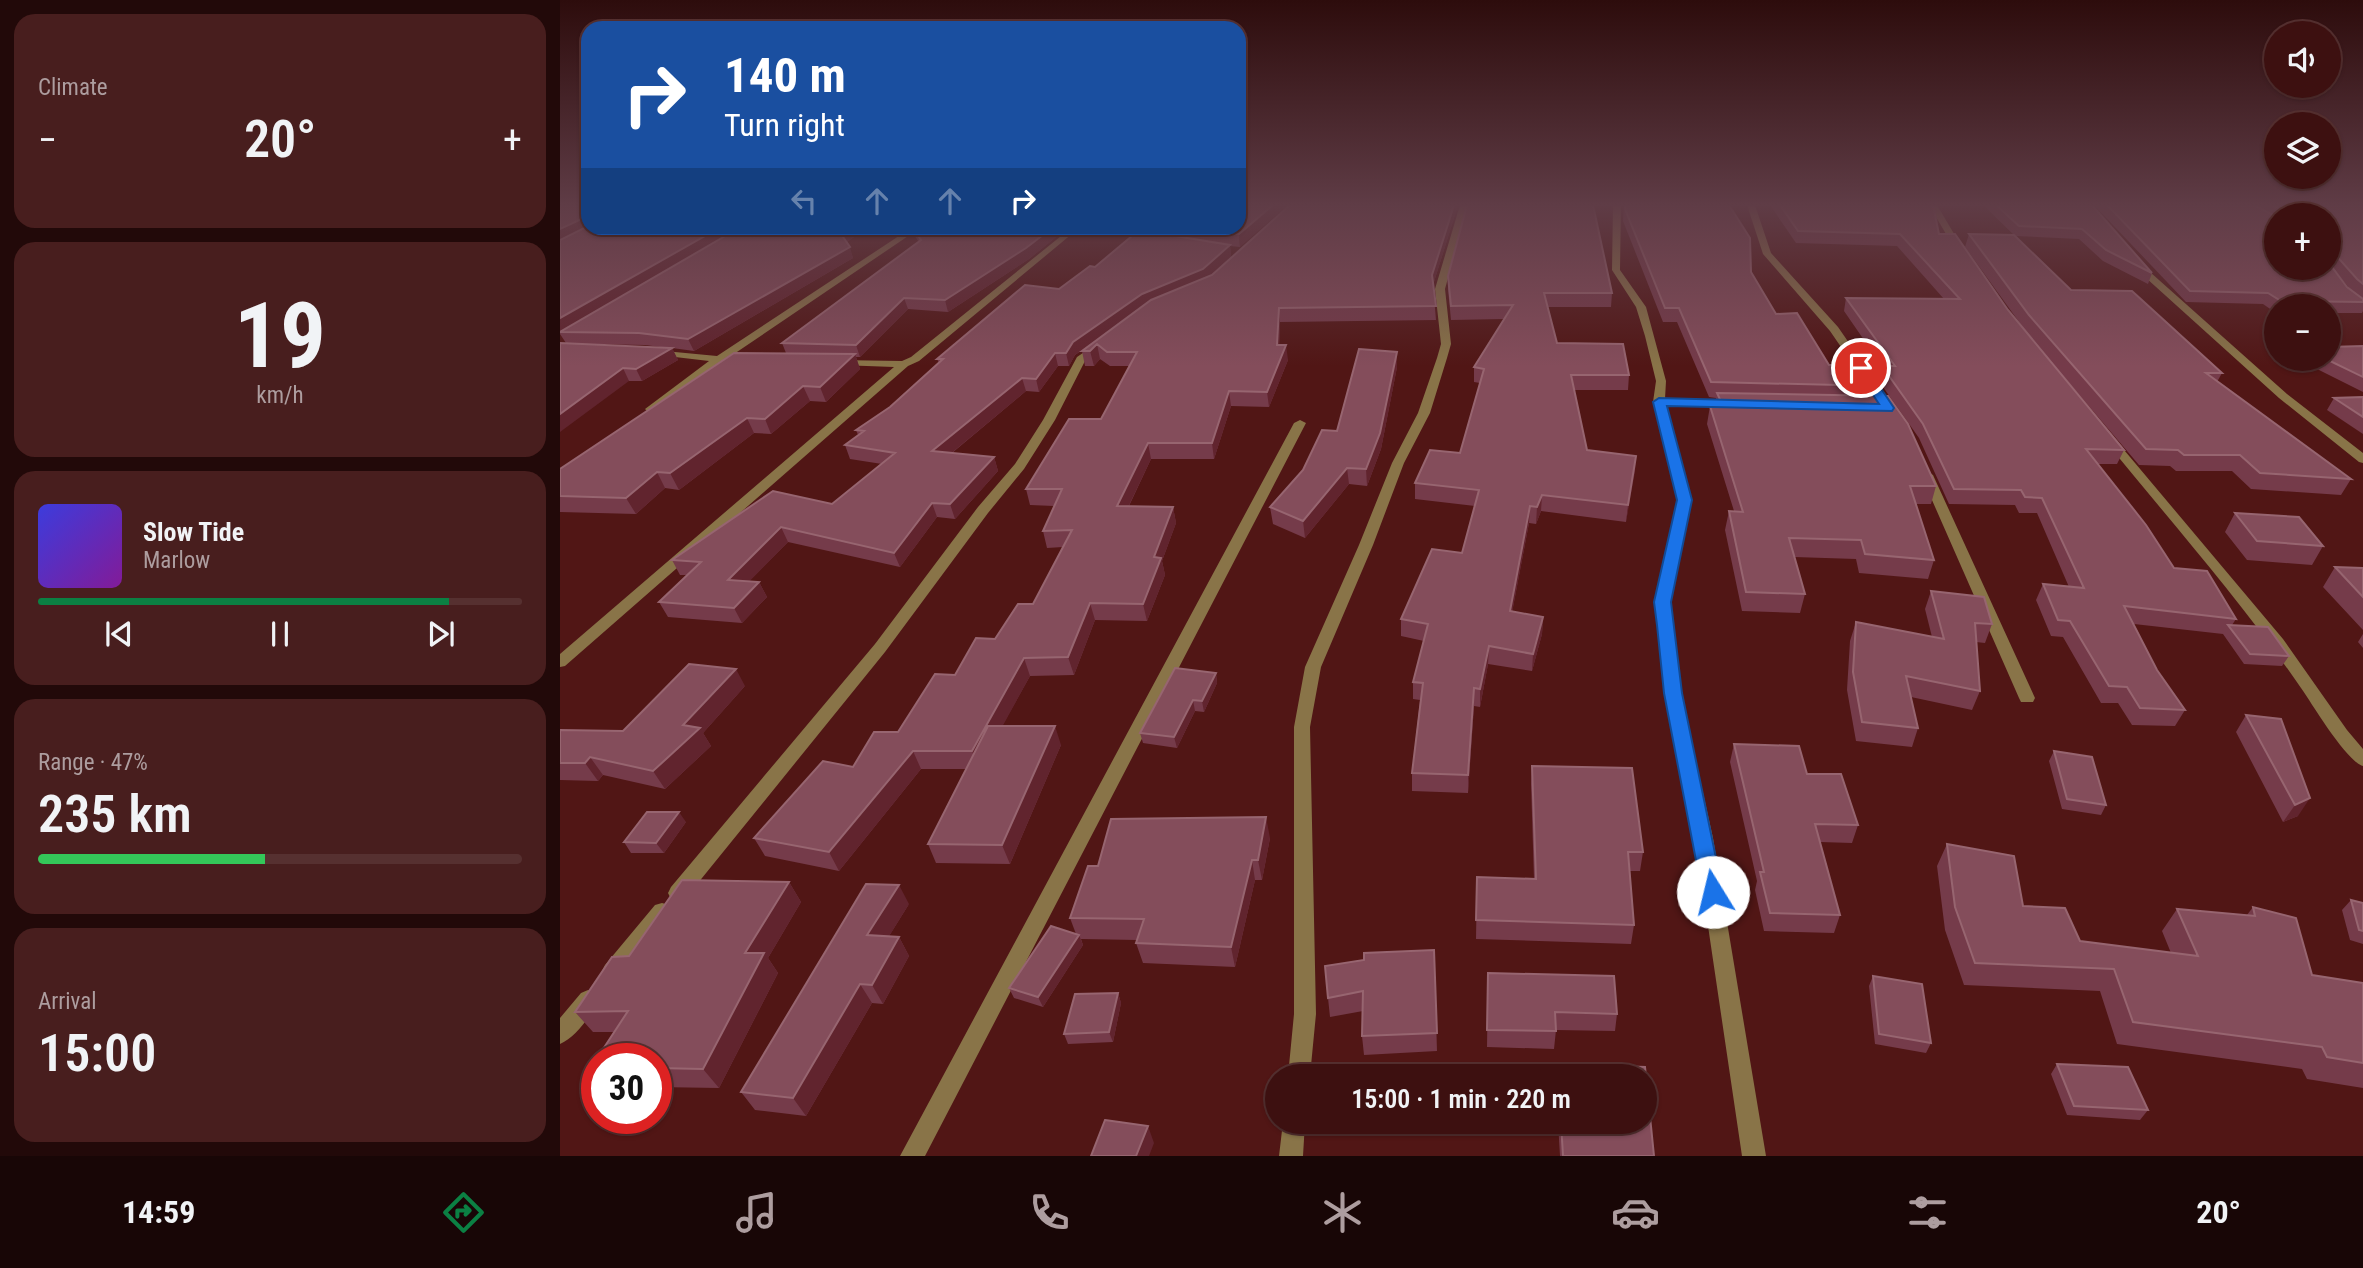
<!DOCTYPE html>
<html lang="en">
<head>
<meta charset="utf-8">
<style>
  body { margin:0; font-family:"Roboto Condensed",sans-serif; background:#481e1e; color:#f1f3f6; height:100vh; display:flex; flex-direction:column; font-size:26px; white-space:nowrap }
  * { box-sizing:border-box; margin:0 }
  p { font-size:23px; color:#ad9d9f }
  .icon { flex:none; width:38px; height:38px; fill:none; stroke:currentColor; stroke-width:2; stroke-linecap:round; stroke-linejoin:round }
  .map { position:relative; flex:1; overflow:hidden }
  .panel { display:flex; flex-direction:column; gap:14px; padding:14px; background:#220909; width:560px }
  .panel>* { flex:none }
  .banner { position:absolute; left:21px; top:21px; width:665px; height:214px; border-radius:21px; box-shadow:0 2px 5px #0004,0 0 0 2px #563030; background:#1a4fa0; color:#fff; overflow:hidden }
  .fabs { position:absolute; left:1704px; top:21px; display:grid; gap:14px }
  .fabs a { display:grid; place-items:center; width:77px; height:77px; border-radius:50%; background:#3d1010; box-shadow:0 2px 5px #0004,0 0 0 2px #563030; font-size:35px }
  .speed { position:absolute; left:21px; top:1043px; display:flex; gap:14px; font-size:35px; font-weight:700; text-align:center }
  .speed>* { display:grid; place-content:center; width:91px; height:91px; border-radius:50%; background:#3d1010; box-shadow:0 2px 5px #0004,0 0 0 2px #563030; line-height:1 }
  .speed .limit { border:10px solid #d22; background:#fff; color:#111 }
  .pin { position:absolute; display:grid; place-items:center; width:60px; height:60px; color:#fff; margin:-30px; border:4px solid #fff; border-radius:50%; box-shadow:0 2px 7px #0007 }
  .me { position:absolute; width:77px; margin:-38px; rotate:351deg; stroke-linejoin:round; filter:drop-shadow(0 0 5px #0008) }
  .turn { display:flex; align-items:center; gap:24px; height:147px; padding:0 28px; font-size:32px }
  .turn .icon { width:91px; height:91px; stroke-width:2.5 }
  .turn b { display:block; font-size:49px; line-height:60px }
  .lanes { display:flex; align-items:center; height:66px; padding:0 28px; background:#0003; justify-content:center; gap:35px; direction:ltr }
  .lanes .off { opacity:.35 }
  .big { font-size:52px; font-weight:600; line-height:1.1 }
  .panel .tile { flex:1; display:flex; flex-direction:column; justify-content:center; gap:10px; min-width:0; padding:0 24px; border-radius:21px; background:#481e1e }
  .panel .dial { align-items:center; gap:0 }
  .dial b { font-size:91px; line-height:1 }
  .song { display:flex; align-items:center; gap:21px }
  .cover { width:84px; height:84px; border-radius:10px; background:linear-gradient(135deg,hsl(240 70% 55%),hsl(290 70% 35%)) }
  .played { height:7px; border-radius:4px; background:linear-gradient(90deg,#0b8043 85%,#563030 85%) }
  .keys { display:flex; justify-content:space-around; direction:ltr }
  .heat { display:flex; justify-content:space-between; align-items:center; font-size:38px; direction:ltr }
  .charge { height:10px; border-radius:5px; background:linear-gradient(90deg,#34c759 47%,#563030 0) }
  .trip { position:absolute; left:705px; top:1064px; width:392px; height:70px; border-radius:35px; background:#3d1010; box-shadow:0 2px 5px #0004,0 0 0 2px #563030; font-weight:600; line-height:70px; text-align:center }
  .tabs { display:flex; height:112px; justify-content:space-around; align-items:center; background:#180606; color:#ad9d9f }
  .tabs .icon { width:49px; height:49px }
  .tabs .on { color:#0b8043 }
  .tabs b { font-size:32px; color:#f1f3f6 }
  main { display:flex; flex:1; min-height:0 }
  .map>svg:first-child { display:block }
  .lines { fill:none; stroke-linecap:round; stroke-linejoin:round }
  .minor { fill:#897448; fill-rule:evenodd }
  .wall { fill:#753b4a; fill-rule:evenodd }
  .shaded-wall { fill:#61242e }
  .building { fill:#844d5b; stroke:#976570; stroke-width:2 }
  .route { fill:#1a73e8; stroke:#114b97; stroke-width:2 }
</style>
</head>
<body>
<main>
<section class="panel">
<div class="tile"><p>Climate</p>
<div class="heat"><a>−</a><b class="big">20°</b><a>+</a></div>
</div>
<div class="tile dial"><b>19</b><p>km/h</p></div>
<div class="tile">
<div class="song"><i class="cover"></i><div><b>Slow Tide</b><p>Marlow</p></div></div>
<div class="played"></div>
<div class="keys"><svg class="icon" aria-label="previous" viewBox="0 0 24 24"><path d="M18 5L8 12l10 7zM5 5v14"/></svg><svg class="icon" aria-label="pause" viewBox="0 0 24 24"><path d="M8 5v14M16 5v14"/></svg><svg class="icon" aria-label="next" viewBox="0 0 24 24"><path d="M6 5l10 7-10 7zM19 5v14"/></svg></div>
</div>
<div class="tile"><p>Range · 47%</p><b class="big">235 km</b><div class="charge"></div></div>
<div class="tile"><p>Arrival</p><b class="big">15:00</b></div>
</section>
<div class="map">
<svg width="1803" height="1156" viewBox="0 0 1803 1156">
  <rect width="100%" height="100%" fill="#511615"/>
  <g class="lines">
    <path class="minor" d="M900,205H908L885,289L891,344L887,358L870,413L844,463L813,545L761,667L750,727L756,1014L750,1076H728L734,1014V727L745,667L799,545L832,463L858,413L877,358L881,344L875,289Z
      M1053,205H1061L1060,270L1086,307L1106,381L1105,399L1175,401L1181,404L1175,407L1106,406L1131,501L1110,602L1121,693L1153,838L1206,1156H1182L1135,838L1105,693L1096,602L1119,501L1093,402L1096,381L1085,336L1076,307L1052,270Z
      M1187,205H1195L1211,253L1278,327L1334,408L1332,410H1320L1318,408L1321,405L1270,331L1203,254Z
      M1369,205H1377L1403,249L1402,251H1396Z
      M351,228H360L168,358V362L161,363L95,411H87L85,409L149,361L98,355L93,352L94,350L157,356Z
      M511,228H519L359,361L348,366L5,666L0,667V654L334,367L279,365L274,362L275,360L342,361L351,357Z
      M525,228H543L593,234L597,237L593,240L529,230Z
      M1575,264H1581L1727,394L1803,453V463L1799,462L1719,398L1575,268Z
      M539,342L544,345L525,361L495,420L464,469L428,513L325,652L125,899L118,901L111,899L108,893L111,887L315,644L418,507L455,464L483,420L517,357Z
      M740,420L746,423L365,1156H340L734,423Z
      M1550,436L1554,438L1723,639L1787,730L1803,749V766C1786,761 1753,705 1741,688C1682,602 1612,523 1546,442V438Z
      M1367,471L1373,475L1475,698L1473,702H1461L1459,698L1361,475Z
      M102,903L109,905L112,911L109,917L59,977L52,980L45,977L42,971L45,965L95,905Z
      M28,990L35,993L38,1000C32,1015 15,1038 0,1044V1018L21,993Z
      M723,1122H745L743,1156H719Z"/>
  </g>
  <path class="wall" d="M0,205L28,228L74,235L92,228H306L287,242L293,258L134,351L112,348L118,360L82,381H69L6,343L0,334ZM22,344L85,345L108,348Z
    M898,205L873,285L876,320L720,322L719,345L728,360L709,407L671,406L654,459H591L569,506L613,507L616,523L602,561L605,575L587,621L535,620L514,675L470,676L442,726L501,745L450,864L376,863L368,844L406,769H361L279,871L205,856L194,838L293,767L338,732L395,675L473,604L503,547L487,548L483,531L494,506L470,505L466,489L541,419L569,366H550L540,359L534,366H525L522,351L554,328L515,355L509,366H498L479,392L466,391L392,453L434,457L438,471L395,519L377,517L340,567L228,542L189,581L199,582L207,597L182,623L108,617L99,602L127,575H120L112,560L272,504L322,464L290,459L285,445L298,435L296,430L330,407L379,363L377,359L499,289L591,232L590,228H679L680,247L670,246L671,257L650,276Z
    M1062,205H1169L1191,272L1216,314L1269,365L1319,386L1316,396L1376,486L1371,504H1356L1374,560L1368,579L1299,573L1296,559L1234,557L1245,594L1240,613L1182,611L1165,530L1169,511H1174L1147,424L1150,406H1155L1156,398L1149,397L1117,322H1103L1063,221L1064,205Z
    M1210,205H1373L1379,234L1448,310L1462,326L1405,247L1409,234L1454,235L1423,205H1532L1592,273L1588,284L1543,261L1519,239L1456,236L1511,290L1662,373L1657,382L1791,479L1781,495L1691,489L1672,471H1616L1610,466L1579,465L1476,344L1564,450L1557,464H1538L1614,568L1676,619L1672,625L1729,656L1722,666L1684,664L1663,634L1574,624L1597,670L1625,710L1615,726L1572,725L1558,703H1541L1503,637L1491,636L1476,600L1483,584L1509,587L1477,513H1459L1455,505L1389,504L1359,438L1318,380L1322,366L1284,311L1286,298L1384,299L1337,246L1236,243Z
    M1534,205H1803V311L1802,313H1769V306H1717L1716,313L1703,304L1626,302ZM1717,215H1769L1717,268ZM1771,266L1790,289L1787,287Z
    M352,228H507L469,259L388,312L348,309L300,357H296L300,369L266,402L250,401L211,434L194,433L119,490L105,488L76,514L0,512V469L226,353L222,343L359,242L354,235Z
    M888,276L1052,293L1051,307H988L997,343L1069,375L1068,390H1014L1027,450L1076,456L1066,522L981,511L976,524L969,523L952,612L983,617L982,634L972,671L928,664L920,707L914,706L908,793L852,791V773L860,700L853,699V682L864,641L841,636V619L902,553L915,506L855,499V483L900,453L920,383L914,382V367L944,319L891,320L888,289Z
    M1803,346V392L1739,360L1740,359H1769Z
    M837,352V367L821,449L807,486L789,484L745,538L713,524L710,507L777,431Z
    M1803,397V434L1767,410L1774,398Z
    M1675,513L1763,546L1752,565L1687,560L1665,532Z
    M1775,567L1803,568V630L1763,587Z
    M1371,591L1432,624L1425,643L1416,642L1420,691L1412,710L1351,697L1358,728L1352,747L1296,741L1287,690L1290,641L1296,622L1372,637L1365,609Z
    M1803,634V648L1798,642Z
    M656,673L657,683L644,712L635,711L617,748L583,743L580,733Z
    M185,686L143,733L151,746L105,789L43,775L38,781L0,780V730L63,731Z
    M1686,715L1721,719L1738,816L1723,822L1676,732Z
    M1174,744L1247,774L1298,825L1292,843L1260,842L1280,915L1274,933L1204,931L1195,890L1197,881L1170,762Z
    M1494,751L1546,805L1541,815L1502,809L1489,761Z
    M972,766L1083,852L1080,871H1070L1074,925L1071,944L916,939L917,877L974,879L971,784Z
    M126,822L104,853H71L64,842Z
    M710,838L702,880H695L675,967L583,963L576,943L577,940L521,939L523,945L483,1007L454,998L449,988L516,934L510,918L538,866Z
    M1387,844L1463,906L1520,941L1611,953L1602,931L1617,909L1687,915L1693,907L1752,975L1803,983V1088L1747,1079L1742,1069L1557,1044L1540,991L1404,985L1385,930L1377,866Z
    M229,882L241,902L208,958L218,973L159,1088L96,1087V1059H37V1071L32,1066L55,1032H33L15,1012L69,956Z
    M1791,900L1803,903V944L1790,940L1782,910Z
    M349,904L329,936L339,937L349,956L323,1004L312,1003L246,1116L195,1110L181,1092Z
    M874,950L877,1051L804,1055L802,1036L803,1011L770,1017L768,998Z
    M928,973L1057,1014L1055,1031L996,1030L994,1049L927,1047Z
    M1313,976L1371,1043L1366,1053L1315,1044L1309,986Z
    M558,993L561,1003L553,1042L508,1044L504,1034Z
    M999,1064L1085,1067L1094,1156H1000L998,1122H1085V1076H998Z
    M1497,1064L1588,1110L1580,1120L1507,1115L1491,1074Z"/>
  <path class="shaded-wall" d="M713,205H728L680,247L679,234Z
    M894,205H898L872,288V275Z
    M28,216V228L0,242V229Z
    M159,228H182L0,332V318Z
    M289,228H306L284,244L281,234Z
    M492,228H507L469,259L388,312L385,300Z
    M670,245L671,257L645,281L584,306L515,355L509,366L506,353L513,342L582,294Z
    M290,247L293,258L134,351L128,339Z
    M1774,253L1769,263V255Z
    M344,298L348,309L300,357L296,345Z
    M719,308L720,322L719,359L717,345Z
    M537,344L540,359L534,366L530,351Z
    M726,345L728,360L709,407L707,392Z
    M112,348L118,360L82,381L76,369Z
    M837,352V367L821,449L807,486L806,469Z
    M495,353L498,366L479,392L476,379Z
    M295,354L300,369L266,402L260,387Z
    M63,368L69,381L0,432V414Z
    M462,378L466,391L377,465L372,451Z
    M243,386L250,401L211,434L205,419Z
    M669,391L671,406L654,459L652,443Z
    M187,418L194,433L119,490L110,473Z
    M588,443L591,459L561,522L557,506Z
    M1076,456L1075,472L1066,522L1068,505Z
    M434,457L438,471L395,519L390,504Z
    M787,468L789,484L745,538L743,521Z
    M97,472L105,488L76,514L66,498Z
    M982,495L981,511L976,524L977,507Z
    M372,503L377,517L340,567L334,553Z
    M970,506L969,523L949,629L950,611Z
    M613,507L616,523L602,561L605,575L587,621L583,604L594,557Z
    M221,527L228,542L176,595L168,580Z
    M199,582L207,597L182,623L174,608Z
    M530,603L535,620L514,675L508,657Z
    M983,617L982,634L972,671L973,654Z
    M929,646L928,664L920,707V689Z
    M464,658L470,676L419,769L412,751Z
    M176,669L185,686L143,733L151,746L105,789L93,771L123,725Z
    M656,673L657,683L644,712L642,701Z
    M914,688V706L908,793V775Z
    M633,700L635,711L617,748L614,737Z
    M495,726L501,745L450,864L442,845Z
    M353,751L361,769L279,871L269,852Z
    M30,757L43,775L38,781L25,763Z
    M1750,798L1738,816L1723,822L1735,805Z
    M119,812L126,822L104,853L96,843Z
    M706,817L710,838L702,880L698,860Z
    M692,860L695,880L675,967L671,947Z
    M229,882L241,902L208,958L218,973L159,1088L143,1069L185,953Z
    M339,885L349,904L318,954L307,935Z
    M519,935L523,945L483,1007L478,997Z
    M339,937L349,956L323,1004L312,985Z
    M300,984L312,1003L246,1116L233,1098Z
    M558,993L561,1003L553,1042L549,1032Z
    M588,1126L594,1143L589,1156H576Z"/>
  <path class="building" d="M0,205H28V216L0,229Z
    M679,205H713L679,234L634,228H679Z
    M730,205H894L872,275L876,306L719,308L717,345H726L707,392L669,391L652,443H588L557,506L613,507L594,557L601,558L583,604L530,603L508,657L464,658L412,751H353L269,852L194,838L263,761L293,767L314,732H338L375,674L395,675L416,638L435,639L458,604H473L512,530L483,531L502,489H466L509,419H541L577,352H547L537,344L530,351H522L591,300L652,275Z
    M907,205H1033L1052,293H984L997,343L1063,344L1069,375H1011L1027,450L1076,456L1068,505L982,495L977,507L970,506L950,611L983,617L973,654L929,646L920,689L914,688L908,775L852,773L863,683L853,682L868,624L841,619L872,549L902,553L919,490L855,483L870,450L900,453L924,369L914,367L953,305L891,306L888,276Z
    M1065,205H1169L1190,238L1191,272L1216,314L1237,313L1269,365H1304L1319,386L1151,382L1119,308H1105L1065,209Z
    M1220,205H1373L1379,234H1395L1448,310L1564,450L1526,449L1586,525L1614,568L1647,571L1676,619L1564,606L1597,670L1625,710L1580,708L1567,687L1549,686L1510,621L1498,620L1483,584L1524,588L1482,498L1465,497L1461,490L1394,489L1363,424L1322,366H1335L1286,298L1400,299L1340,234L1238,231Z
    M1436,205H1532L1592,273L1546,250L1522,229L1459,226Z
    M1547,205H1694L1717,217V268H1769V263L1787,287L1803,299V302L1721,301L1708,293L1630,291Z
    M1712,205H1803V284L1797,279L1774,253L1769,255V215H1723V211Z
    M28,226V228H70L74,235L92,228H159L0,318V240Z
    M179,228H289L281,234L290,247L128,339L79,333L0,332Z
    M353,228H492L466,248L385,300L344,298L296,345L222,343L361,240Z
    M579,230L670,245L643,269L582,294L513,342L506,353H495L476,379L462,378L372,451L434,457L390,504L372,503L334,553L221,527L168,580L199,582L174,608L99,602L141,562L112,560L213,491L272,504L335,453L285,445L304,431L296,430L330,407L383,359H377L465,285L499,289L530,266L535,267Z
    M1409,234L1454,235L1511,290L1572,291L1662,373H1646L1791,479L1700,473L1680,455H1624L1618,450L1586,449L1469,315Z
    M0,343L112,348L76,369L63,368L0,414Z
    M1803,346V377L1766,359H1769V347Z
    M799,349L837,352L820,433L806,469L787,468L743,521L710,507L743,470L762,430L777,431Z
    M174,353L295,354L260,387L243,386L205,419L187,418L110,473L97,472L66,498L0,496V469Z
    M1157,393L1328,396L1348,424L1376,486H1350L1374,560L1305,554L1301,540L1229,538L1245,594L1186,592L1169,511L1183,512L1150,406H1163Z
    M1803,397V417L1774,398Z
    M1675,513L1739,517L1763,546L1697,541Z
    M1775,567L1803,568V597Z
    M1371,591L1424,597L1432,624L1415,623L1420,691L1346,676L1358,728L1302,722L1293,672L1296,622L1384,639Z
    M1668,625L1708,627L1729,656L1690,654Z
    M129,664L176,669L123,725L140,728L93,771L30,757L25,763H0V730L63,731Z
    M615,668L656,673L642,701L633,700L614,737L580,733Z
    M1686,715L1721,719L1750,798L1735,805Z
    M428,726H495L442,845L368,844Z
    M1174,744L1239,746L1247,774H1281L1298,825L1255,824L1280,915L1210,913L1200,872H1204Z
    M1494,751L1532,757L1546,805L1507,799Z
    M972,766L1072,768L1083,852H1068L1074,925L916,920L917,877L976,879Z
    M87,812H119L96,843L64,842Z
    M706,817L698,860H692L671,947L576,943L584,919L510,918L528,866H538L551,819Z
    M1387,844L1454,856L1463,906L1505,908L1520,941L1638,956L1617,909L1695,916L1693,907L1736,918L1752,975L1803,983V1063L1767,1057L1762,1047L1573,1022L1554,969L1415,963L1395,907Z
    M122,880L229,882L185,953H204L143,1069L96,1068V1059H37V1066H32L68,1011L15,1012L52,957L69,956Z
    M306,884L339,885L307,935L339,937L312,985L300,984L233,1098L181,1092Z
    M1791,900L1803,903V931L1799,930Z
    M491,926L519,935L478,997L449,988Z
    M874,950L877,1033L802,1036L803,991L768,998L765,966L804,960V953Z
    M928,973L1054,976L1057,1014L995,1012L996,1031L927,1030Z
    M1313,976L1362,984L1371,1043L1319,1034Z
    M558,993L549,1032L504,1034L515,994Z
    M999,1064L1085,1067L1094,1156H1003L1001,1122H1085V1076H999Z
    M1497,1064L1568,1067L1588,1110L1514,1106Z
    M545,1120L588,1126L576,1156H531Z"/>
  <linearGradient id="sky" x2="0" y2="1"><stop stop-color="#2d0c0c"/><stop offset="0.56" stop-color="#5f3c46"/><stop offset="1" stop-color="#5f3c46" stop-opacity="0"/></linearGradient>
  <rect width="1803" height="366" fill="url(#sky)"/>
  <path class="route" d="M1301,365L1306,366L1334,408L1332,411L1107,406L1132,500L1111,602L1122,693L1163,892L1160,899L1153,901L1145,899L1142,892L1104,693L1097,625L1094,602L1117,500L1093,402L1099,398L1319,404L1295,368Z"/>
</svg>
<div class="fabs">
<a><svg class="icon" aria-label="sound" viewBox="0 0 24 24"><path d="M4 9h4l5-4v14l-5-4H4zM17 9q2 3 0 6"/></svg></a>
<a><svg class="icon" aria-label="layers" viewBox="0 0 24 24"><path d="M12 4l9 5-9 5-9-5zM3 14l9 5 9-5"/></svg></a>
<a>+</a>
<a>−</a>
</div>
<div class="speed"><div class="limit">30</div></div>
<div class="pin" style="left:1301px;top:368px;background:#d93025"><svg class="icon" aria-label="arrive" viewBox="0 0 24 24"><path d="M6 21V4h12l-3 4 3 4H6"/></svg></div>
<svg class="me" style="left:1153px;top:892px" viewBox="-20 -20 40 40"><circle r="19" fill="#fff"/><path d="M0-13L10 11 0 6-10 11z" fill="#1a73e8"/></svg>
<div class="trip">15:00 · 1 min · 220 m</div>
<div class="banner">
<div class="turn"><svg class="icon" aria-label="right" viewBox="0 0 24 24"><path d="M7 20v-9h11M14 6l5 5-5 5"/></svg><div><b>140 m</b>Turn right</div></div>
<div class="lanes"><svg class="icon off" aria-label="left" viewBox="0 0 24 24"><path d="M17 20v-9H6M10 6l-5 5 5 5"/></svg><svg class="icon off" aria-label="ahead" viewBox="0 0 24 24"><path d="M12 20V5M6 11l6-6 6 6"/></svg><svg class="icon off" aria-label="ahead" viewBox="0 0 24 24"><path d="M12 20V5M6 11l6-6 6 6"/></svg><svg class="icon" aria-label="right" viewBox="0 0 24 24"><path d="M7 20v-9h11M14 6l5 5-5 5"/></svg></div>
</div>
</div>
</main>
<nav class="tabs">
<b>14:59</b>
<svg class="icon on" aria-label="directions" viewBox="0 0 24 24"><path d="M12 3l9 9-9 9-9-9zM9 14v-3h6M13 9l2 2-2 2"/></svg>
<svg class="icon" aria-label="music" viewBox="0 0 24 24"><path d="M9 18V5l10-2v13"/><circle cx="6" cy="18" r="3"/><circle cx="16" cy="16" r="3"/></svg>
<svg class="icon" aria-label="phone" viewBox="0 0 24 24"><path d="M5 4h4l2 5-3 2q2 4 5 5l2-3 5 2v4C11 20 4 13 5 4z"/></svg>
<svg class="icon" aria-label="climate" viewBox="0 0 24 24"><path d="M12 3v18M4 7l16 10M4 17L20 7"/></svg>
<svg class="icon" aria-label="car" viewBox="0 0 24 24"><path d="M5 17H2v-5l4-1 3-4h7l3 4 3 1v5h-3M9 17h6M6 11h13"/><circle cx="7" cy="17" r="2"/><circle cx="17" cy="17" r="2"/></svg>
<svg class="icon" aria-label="filters" viewBox="0 0 24 24"><path d="M4 7h16M4 17h16"/><circle cx="9" cy="7" r="2"/><circle cx="15" cy="17" r="2"/></svg>
<b>20°</b>
</nav>
</body>
</html>
